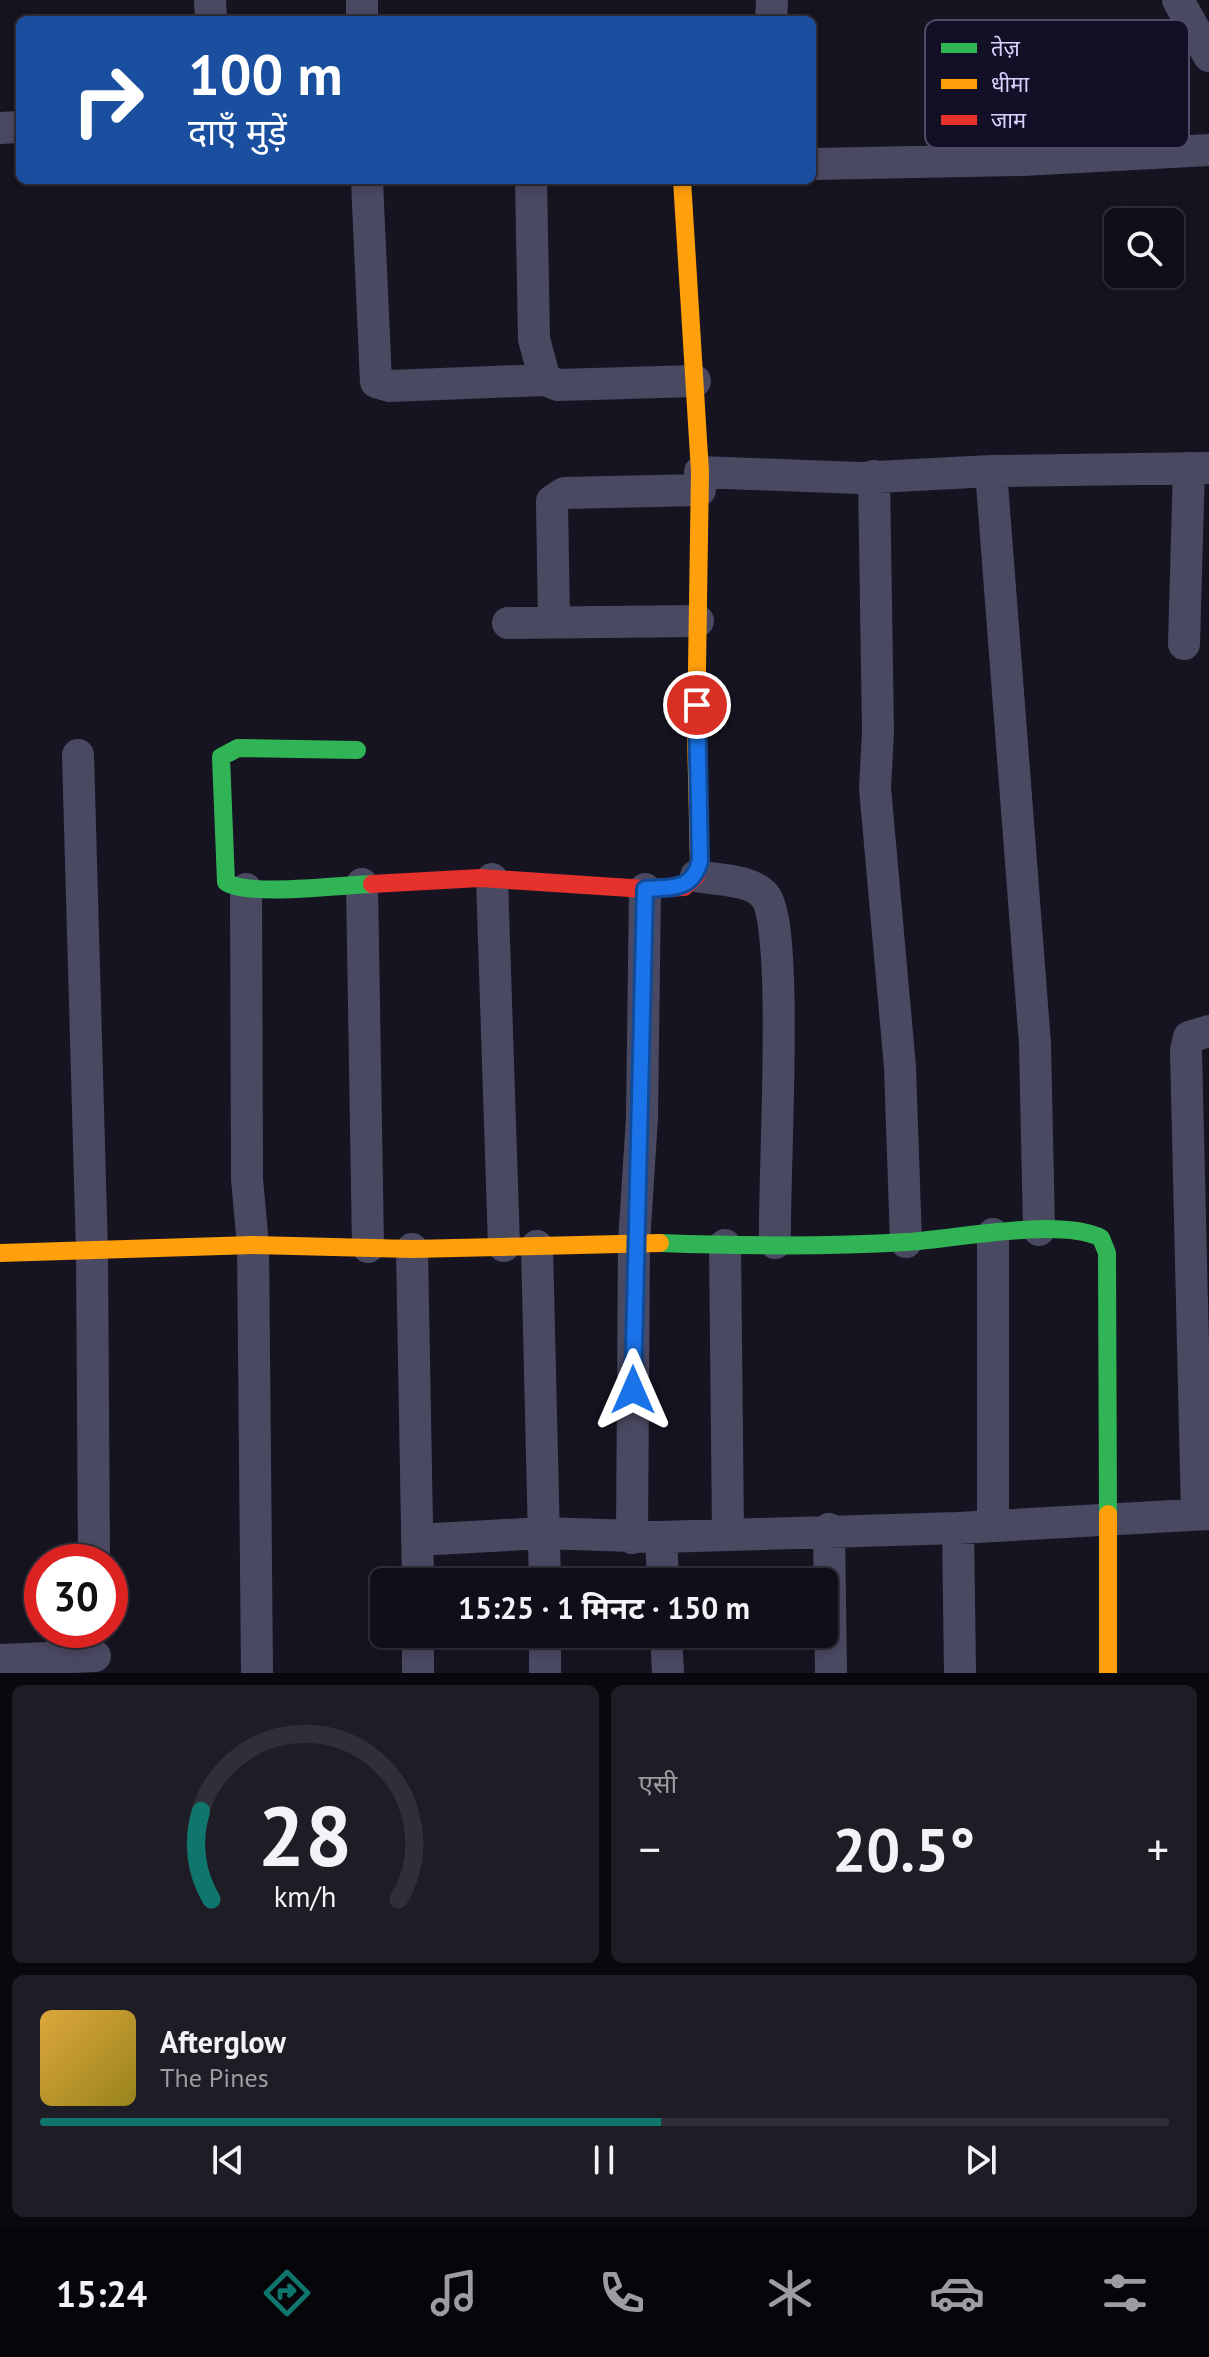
<!DOCTYPE html>
<html lang="hi">
<head>
<meta charset="utf-8">
<style>
  body { margin:0; font-family:"PT Sans","Noto Sans Devanagari",sans-serif; background:#1e1d26; color:#f1f3f6; height:100vh; display:flex; flex-direction:column; font-size:30px; white-space:nowrap }
  * { box-sizing:border-box; margin:0 }
  p { font-size:26px; color:#9c9ca2 }
  .icon { flex:none; width:44px; height:44px; fill:none; stroke:currentColor; stroke-width:2; stroke-linecap:round; stroke-linejoin:round }
  .map { position:relative; height:1673px; overflow:hidden }
  .side { display:flex; flex-direction:column; gap:12px; padding:12px; background:#09080e; flex:1 }
  .side>* { flex:none }
  .top-card { position:absolute; left:16px; top:16px; width:800px; height:168px; border-radius:12px; box-shadow:0 4px 12px #0003,0 0 0 2px #302f38; background:#1a4fa0; color:#fff; overflow:hidden }
  .buttons { position:absolute; left:1104px; top:208px; display:grid; gap:16px }
  .buttons a { display:grid; place-items:center; width:80px; height:80px; border-radius:12px; background:#100f19; box-shadow:0 4px 12px #0003,0 0 0 2px #302f38; font-size:40px }
  .speed { position:absolute; left:24px; top:1544px; display:flex; gap:16px; font-size:40px; font-weight:700; text-align:center }
  .speed>* { display:grid; place-content:center; width:104px; height:104px; border-radius:50%; background:#100f19; box-shadow:0 4px 12px #0003,0 0 0 2px #302f38; line-height:1 }
  .speed .limit { border:12px solid #d22; background:#fff; color:#111 }
  .pin { position:absolute; display:grid; place-items:center; width:68px; height:68px; color:#fff; margin:-34px; border:4px solid #fff; border-radius:50%; box-shadow:0 2px 8px #0007 }
  .me { position:absolute; width:88px; margin:-44px; rotate:0deg; stroke-linejoin:round; filter:drop-shadow(0 0 6px #0008) }
  .turn { display:flex; align-items:center; gap:28px; height:168px; padding:0 40px; font-size:36px }
  .turn .icon { width:104px; height:104px; stroke-width:2.5 }
  .turn b { display:block; font-size:56px; line-height:68px }
  .big { font-size:60px; font-weight:700; line-height:1.1 }
  .side .widget { flex:1; display:flex; flex-direction:column; justify-content:center; gap:12px; min-width:0; padding:0 28px; border-radius:12px; background:#1e1d26 }
  .side .dial { align-items:center; gap:0 }
  .dial svg { height:208px; overflow:visible; fill:none; stroke:#302f38; stroke-width:7; stroke-linecap:round; text-anchor:middle }
  .dial text { fill:#f1f3f6; stroke:none }
  .song { display:flex; align-items:center; gap:24px }
  .cover { width:96px; height:96px; border-radius:12px; background:linear-gradient(135deg,hsl(40 70% 55%),hsl(50 70% 35%)) }
  .played { height:8px; border-radius:4px; background:linear-gradient(90deg,#0f766e 55%,#302f38 55%) }
  .keys { display:flex; justify-content:space-around; direction:ltr }
  .heat { display:flex; justify-content:space-between; align-items:center; font-size:44px; direction:ltr }
  .side .tiles { flex:1; display:grid; gap:12px; grid-template-columns:1fr 1fr }
  .widget:last-child { grid-column:span 2 }
  .trip { position:absolute; left:370px; top:1568px; width:468px; height:80px; border-radius:12px; background:#100f19; box-shadow:0 4px 12px #0003,0 0 0 2px #302f38; font-weight:700; line-height:80px; text-align:center }
  .dock { display:flex; height:128px; justify-content:space-around; align-items:center; background:#06060a; color:#9c9ca2 }
  .dock .icon { width:56px; height:56px }
  .dock .current { color:#0f766e }
  .dock b { font-size:36px; color:#f1f3f6 }
  .map>svg:first-child { display:block }
  .lines { fill:none; stroke-linecap:round; stroke-linejoin:round }
  .street { stroke:#4a4962; stroke-width:32 }
  .fast { stroke:#30b455; stroke-width:18 }
  .slow { stroke:#ff9f0a; stroke-width:18 }
  .jam { stroke:#e5322d; stroke-width:18 }
  .route-casing { stroke:#114b97; stroke-width:20 }
  .route { stroke:#1a73e8; stroke-width:14 }
  .key { fill:#130f26; stroke:#4e4a67; stroke-width:2 }
  .key-label { font-size:22px; fill:#d9d4ff }
</style>
</head>
<body>
<div class="map">
<svg width="1209" height="1673" viewBox="0 0 1209 1673">
  <rect width="100%" height="100%" fill="#161421"/>
  <g class="lines">
    <path class="street" d="M210,0L211,20
      M362,0V20
      M1178,0L1209,56
      M771,20L772,0
      M0,128L20,127
      M812,164L1023,160L1209,150
      M367,180L376,382L390,386L545,380
      M531,180L534,339L545,380L558,385L695,381
      M991,471L1035,1044L1039,1230
      M700,472L858,478L991,471L1209,468
      M874,476L878,733L875,788L900,1067L906,1242
      M554,622L552,501L564,493L700,490
      M508,623L698,621
      M1184,644L1189,468
      M78,755L92,1252L94,1562
      M696,876C717,880 751,879 765,896C790,926 773,1187 775,1243
      M492,879L504,1246
      M362,884L368,1247
      M246,889L247,1179L253,1245L257,1673
      M725,1245L728,1534
      M537,1246L545,1582
      M412,1249L418,1582
      M1197,1514L1186,1050L1189,1037L1209,1031
      M993,1525V1234
      M958,1528L960,1673
      M829,1529L831,1673
      M661,1537L663,1582
      M632,1538L634,1242L642,1118L645,889
      M417,1540L544,1533L661,1537L958,1528L1209,1514
      M418,1634V1673
      M545,1634V1673
      M666,1634L668,1673
      M0,1660L95,1656"/>
    <path class="fast" d="M357,750L238,748L221,757L226,882C246,897 343,885 372,884
      M660,1243C742,1246 825,1247 907,1242C955,1239 1061,1217 1101,1238L1107,1253L1108,1514"/>
    <path class="slow" d="M682,180L700,472L696,733L699,864
      M0,1253L253,1245L412,1249L660,1243
      M1108,1514V1673"/>
    <path class="jam" d="M372,884L480,878L645,889L684,887L696,876L699,864"/>
  </g>
  <g class="lines">
    <g class="route-casing">
      <path id="route" d="M633,1390L645,889C672,887 692,891 700,861L697,705"/>
    </g>
    <use href="#route" class="route"/>
  </g>
  <rect x="925" y="20" width="264" height="128" rx="12" class="key"/>
  <rect x="941" y="43" width="36" height="10" fill="#30b455"/>
  <rect x="941" y="79" width="36" height="10" fill="#ff9f0a"/>
  <rect x="941" y="115" width="36" height="10" fill="#e5322d"/>
  <g class="key-label">
    <text x="991" y="56">तेज़</text>
    <text x="991" y="92">धीमा</text>
    <text x="991" y="128">जाम</text>
  </g>
</svg>
<div class="buttons">
<a><svg class="icon" aria-label="search" viewBox="0 0 24 24"><circle cx="10" cy="10" r="6"/><path d="M15 15l6 6"/></svg></a>
</div>
<div class="speed"><div class="limit">30</div></div>
<div class="pin" style="left:697px;top:705px;background:#d93025"><svg class="icon" aria-label="arrive" viewBox="0 0 24 24"><path d="M6 21V4h12l-3 4 3 4H6"/></svg></div>
<svg class="me" style="left:633px;top:1390px" viewBox="-20 -20 40 40"><path d="M0-17L14 15 0 8-14 15z" fill="#1a73e8" stroke="#fff" stroke-width="4"/></svg>
<div class="trip">15:25 · 1 मिनट · 150 m</div>
<div class="top-card">
<div class="turn"><svg class="icon" aria-label="right" viewBox="0 0 24 24"><path d="M7 20v-9h11M14 6l5 5-5 5"/></svg><div><b>100 m</b>दाएँ मुड़ें</div></div>
</div>
</div>
<section class="side">
<div class="tiles">
<div class="widget dial"><svg viewBox="0 0 100 80">
<path d="M14 69A42 42 0 1 1 86 69"/>
<path d="M14 69A42 42 0 0 1 10 35" stroke="#0f766e"/>
<text x="50" y="56" font-size="32" font-weight="700">28</text>
<text x="50" y="72" font-size="11">km/h</text>
</svg></div>
<div class="widget"><p>एसी</p>
<div class="heat"><a>−</a><b class="big">20.5°</b><a>+</a></div>
</div>
<div class="widget">
<div class="song"><i class="cover"></i><div><b>Afterglow</b><p>The Pines</p></div></div>
<div class="played"></div>
<div class="keys"><svg class="icon" aria-label="previous" viewBox="0 0 24 24"><path d="M18 5L8 12l10 7zM5 5v14"/></svg><svg class="icon" aria-label="pause" viewBox="0 0 24 24"><path d="M8 5v14M16 5v14"/></svg><svg class="icon" aria-label="next" viewBox="0 0 24 24"><path d="M6 5l10 7-10 7zM19 5v14"/></svg></div>
</div>
</div>
</section>
<nav class="dock">
<b>15:24</b>
<svg class="icon current" aria-label="directions" viewBox="0 0 24 24"><path d="M12 3l9 9-9 9-9-9zM9 14v-3h6M13 9l2 2-2 2"/></svg>
<svg class="icon" aria-label="music" viewBox="0 0 24 24"><path d="M9 18V5l10-2v13"/><circle cx="6" cy="18" r="3"/><circle cx="16" cy="16" r="3"/></svg>
<svg class="icon" aria-label="phone" viewBox="0 0 24 24"><path d="M5 4h4l2 5-3 2q2 4 5 5l2-3 5 2v4C11 20 4 13 5 4z"/></svg>
<svg class="icon" aria-label="climate" viewBox="0 0 24 24"><path d="M12 3v18M4 7l16 10M4 17L20 7"/></svg>
<svg class="icon" aria-label="car" viewBox="0 0 24 24"><path d="M5 17H2v-5l4-1 3-4h7l3 4 3 1v5h-3M9 17h6M6 11h13"/><circle cx="7" cy="17" r="2"/><circle cx="17" cy="17" r="2"/></svg>
<svg class="icon" aria-label="filters" viewBox="0 0 24 24"><path d="M4 7h16M4 17h16"/><circle cx="9" cy="7" r="2"/><circle cx="15" cy="17" r="2"/></svg>
</nav>
</body>
</html>
